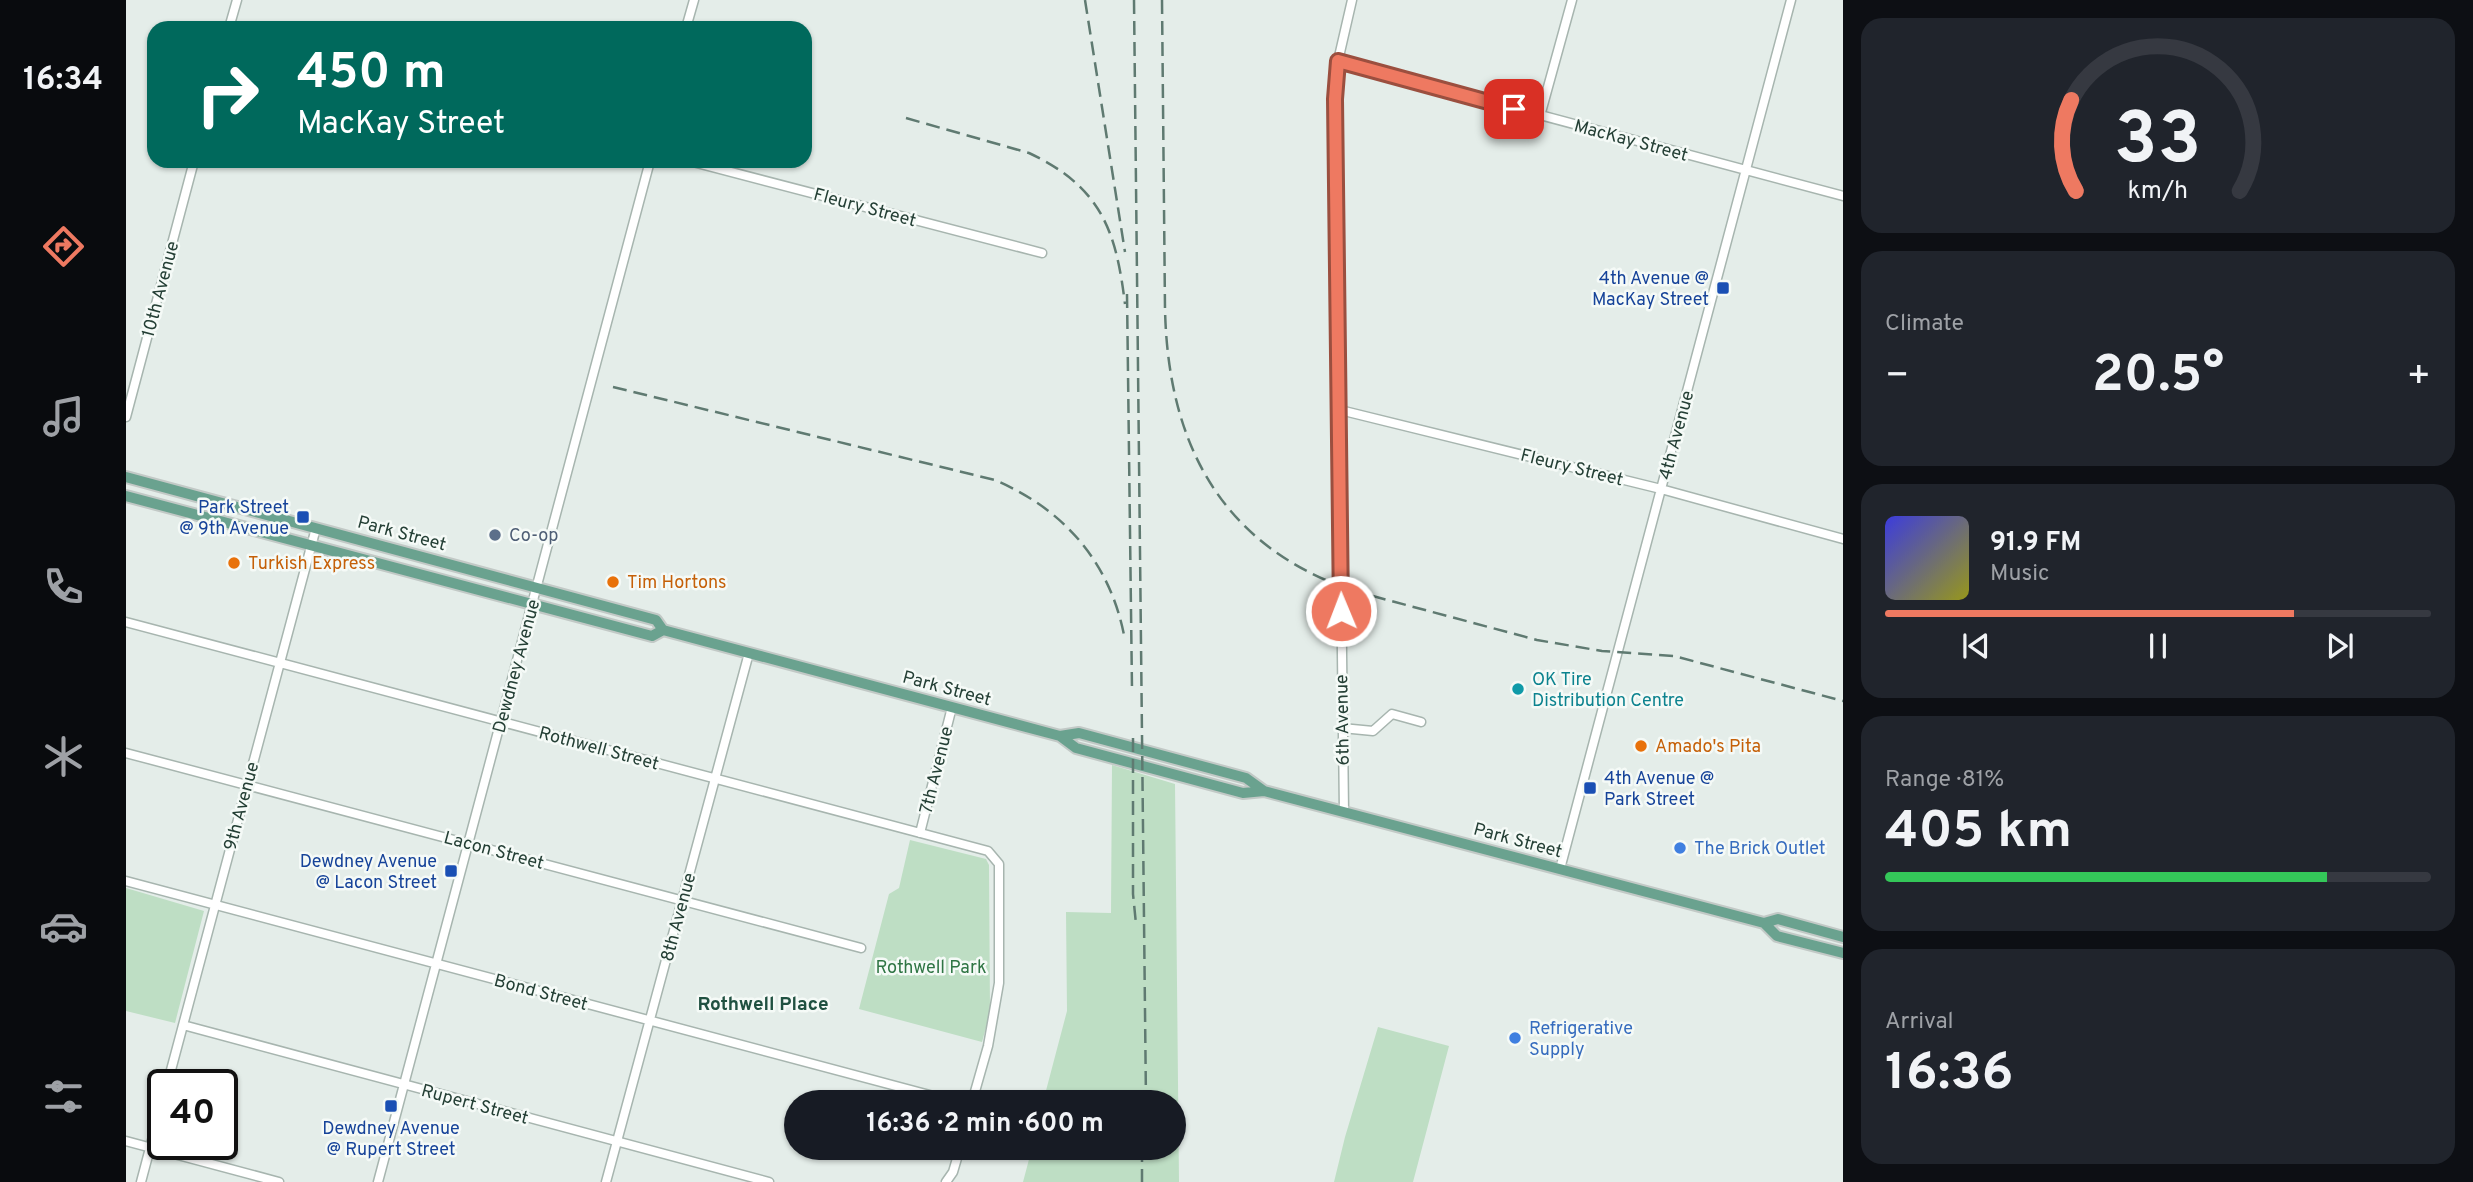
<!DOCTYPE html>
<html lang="en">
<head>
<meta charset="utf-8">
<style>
  body { margin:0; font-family:Overpass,sans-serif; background:#20242c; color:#f1f3f6; height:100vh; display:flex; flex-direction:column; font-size:26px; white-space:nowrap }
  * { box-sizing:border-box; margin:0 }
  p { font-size:23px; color:#9ea1a6 }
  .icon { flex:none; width:38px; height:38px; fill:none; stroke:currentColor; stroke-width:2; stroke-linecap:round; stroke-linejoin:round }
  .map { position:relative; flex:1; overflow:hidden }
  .drawer { display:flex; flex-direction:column; gap:18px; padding:18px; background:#0d0f14; width:630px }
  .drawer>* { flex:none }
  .banner { position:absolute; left:21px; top:21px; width:665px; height:147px; border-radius:21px; box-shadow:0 2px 5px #0004; background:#00695c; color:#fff; overflow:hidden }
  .speed { position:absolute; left:21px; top:1069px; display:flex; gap:14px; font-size:35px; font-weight:700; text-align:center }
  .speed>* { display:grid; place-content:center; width:91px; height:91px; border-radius:50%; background:#171b24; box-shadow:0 2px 5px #0004; line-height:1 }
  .speed .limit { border:4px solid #111; border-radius:10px; background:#fff; color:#111 }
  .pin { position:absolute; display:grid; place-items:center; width:60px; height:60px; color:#fff; margin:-30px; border-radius:14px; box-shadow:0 4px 10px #0006 }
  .me { position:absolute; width:77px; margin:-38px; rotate:359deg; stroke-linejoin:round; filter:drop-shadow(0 0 5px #0008) }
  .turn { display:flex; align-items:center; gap:24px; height:147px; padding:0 35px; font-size:32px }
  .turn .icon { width:91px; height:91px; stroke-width:2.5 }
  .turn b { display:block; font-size:49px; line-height:60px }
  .big { font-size:52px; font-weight:700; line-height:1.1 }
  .drawer .tile { flex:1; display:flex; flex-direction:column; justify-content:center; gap:10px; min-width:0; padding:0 24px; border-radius:21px; background:#20242c }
  .drawer .dial { align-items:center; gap:0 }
  .dial svg { height:182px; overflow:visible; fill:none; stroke:#363941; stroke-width:7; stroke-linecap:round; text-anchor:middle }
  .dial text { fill:#f1f3f6; stroke:none }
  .song { display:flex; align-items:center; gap:21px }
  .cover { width:84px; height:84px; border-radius:10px; background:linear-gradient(135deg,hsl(240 70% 55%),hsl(60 70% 35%)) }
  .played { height:7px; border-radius:4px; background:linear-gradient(90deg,#ee7961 75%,#363941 75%) }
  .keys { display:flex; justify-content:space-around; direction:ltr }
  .heat { display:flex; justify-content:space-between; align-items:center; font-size:38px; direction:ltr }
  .charge { height:10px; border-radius:5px; background:linear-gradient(90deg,#34c759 81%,#363941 0) }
  .trip { position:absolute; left:658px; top:1090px; width:402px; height:70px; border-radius:35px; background:#171b24; box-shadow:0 2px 5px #0004; font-weight:700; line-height:70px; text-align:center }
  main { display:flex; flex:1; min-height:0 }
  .tab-bar { display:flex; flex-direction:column; width:126px; justify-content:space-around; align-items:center; background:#090b0e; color:#9ea1a6 }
  .tab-bar .icon { width:49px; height:49px }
  .tab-bar .current { color:#ee7961 }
  .tab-bar b { font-size:32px; color:#f1f3f6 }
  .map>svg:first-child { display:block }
  .green { fill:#bedec4 }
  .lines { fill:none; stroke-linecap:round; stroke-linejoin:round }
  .minor-casing { stroke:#a7b5af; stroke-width:11 }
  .major-casing { stroke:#c2c9c6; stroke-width:14 }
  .minor { stroke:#fff; stroke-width:8 }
  .major { stroke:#6aa28f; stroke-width:10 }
  .rail { stroke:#5f7a71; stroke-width:2.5; stroke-dasharray:14 7; stroke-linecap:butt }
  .route-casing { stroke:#9b4f3f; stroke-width:18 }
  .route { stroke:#ee7961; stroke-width:12 }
  .transit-dot { fill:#1a4fb4; stroke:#f5faf7; stroke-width:2.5 }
  .service-dot { fill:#5c6f8a; stroke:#f5faf7; stroke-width:2.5 }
  .food-dot { fill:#e8710a; stroke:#f5faf7; stroke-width:2.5 }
  .culture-dot { fill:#0f9aa8; stroke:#f5faf7; stroke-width:2.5 }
  .shop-dot { fill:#3f7fe0; stroke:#f5faf7; stroke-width:2.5 }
  .labels { text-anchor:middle; stroke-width:5; stroke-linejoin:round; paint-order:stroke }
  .street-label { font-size:18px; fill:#243f35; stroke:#f5faf7 }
  .transit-label { font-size:18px; fill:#164399; stroke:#f5faf7; text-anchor:end }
  .service-label { font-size:18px; fill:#4e5e75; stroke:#f5faf7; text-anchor:start }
  .food-label { font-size:18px; fill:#c56008; stroke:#f5faf7; text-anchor:start }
  .culture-label { font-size:18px; fill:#0d838f; stroke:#f5faf7; text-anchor:start }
  .shop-label { font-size:18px; fill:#366cbe; stroke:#f5faf7; text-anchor:start }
  .park-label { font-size:18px; fill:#2f7544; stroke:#f5faf7 }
  .neighbourhood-label { font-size:19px; font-weight:bold; fill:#205141; stroke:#f5faf7 }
</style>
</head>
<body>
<main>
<nav class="tab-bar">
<b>16:34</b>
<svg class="icon current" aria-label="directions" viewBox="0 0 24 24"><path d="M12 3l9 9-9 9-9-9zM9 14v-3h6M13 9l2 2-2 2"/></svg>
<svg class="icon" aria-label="music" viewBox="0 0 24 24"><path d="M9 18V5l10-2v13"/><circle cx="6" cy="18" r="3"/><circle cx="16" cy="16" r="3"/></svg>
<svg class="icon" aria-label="phone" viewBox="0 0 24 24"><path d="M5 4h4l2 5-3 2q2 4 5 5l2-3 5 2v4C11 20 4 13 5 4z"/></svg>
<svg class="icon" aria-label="climate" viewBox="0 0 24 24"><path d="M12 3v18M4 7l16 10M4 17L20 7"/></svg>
<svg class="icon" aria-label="car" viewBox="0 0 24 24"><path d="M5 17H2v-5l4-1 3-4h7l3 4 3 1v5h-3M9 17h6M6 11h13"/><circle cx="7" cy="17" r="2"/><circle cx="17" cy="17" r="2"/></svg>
<svg class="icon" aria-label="filters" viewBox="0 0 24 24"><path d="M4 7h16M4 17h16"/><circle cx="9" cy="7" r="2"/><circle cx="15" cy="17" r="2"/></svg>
</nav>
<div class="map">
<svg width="1717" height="1182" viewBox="0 0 1717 1182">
  <rect width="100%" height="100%" fill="#e4ede9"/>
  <path class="green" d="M986,765L1049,784L1053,1182H897L906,1148H1048V1102H917L941,1011L940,912L985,913Z
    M784,840L860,859L863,865L864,1013L856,1042L733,1009L763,894L773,888Z
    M0,888L78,911L49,1023L0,1011Z
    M1252,1027L1323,1046L1287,1182H1208L1219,1137Z"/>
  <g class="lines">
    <g class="minor-casing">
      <path id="minor" d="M103,28L111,0
        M560,28L568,0
        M1212,61L1717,196
        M1414,116L1446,0
        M563,161L916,253
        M1214,410L1535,489L1717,539
        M0,417L68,161
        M0,622L862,851L873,864V983L862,1046L846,1102
        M1216,728L1247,731L1266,714L1295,722
        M0,753L735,948
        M1218,812L1209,99L1212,61L1226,0
        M794,833L826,707
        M1434,869L1665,0
        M0,881L830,1102
        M57,1025L643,1182
        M41,1085L190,528
        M0,1141L153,1182
        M15,1182L37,1099
        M252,1182L524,161
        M480,1182L623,653
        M820,1182L827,1172L834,1148"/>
    </g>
    <g class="major-casing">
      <path id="major" d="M0,477L530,620L537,630L934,736L950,748L1117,793L1138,791
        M0,496L526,636L537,630
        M934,736L953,733L1120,778L1138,791L1638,923L1651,936L1717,953
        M1638,923L1652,919L1717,937"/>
    </g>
    <use href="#minor" class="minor"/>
    <use href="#major" class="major"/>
    <path class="rail" d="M959,0L999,252
      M1008,0L1020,1102
      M1036,0L1039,309C1042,444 1095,546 1228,591L1411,640L1476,651L1548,656L1717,701
      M780,118L903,153C975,187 990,230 999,304
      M1001,294L1006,689
      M487,387L869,480C939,510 985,563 999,640
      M1007,738V894L1010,924
      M1016,1148V1182"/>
  </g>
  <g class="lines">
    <g class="route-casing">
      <path id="route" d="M1215,611L1209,99L1212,61L1388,109"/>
    </g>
    <use href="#route" class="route"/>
  </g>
  <g class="transit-dot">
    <rect x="1590" y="281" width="14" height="14" rx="3.5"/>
    <rect x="170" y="510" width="14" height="14" rx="3.5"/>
    <rect x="1457" y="781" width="14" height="14" rx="3.5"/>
    <rect x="318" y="864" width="14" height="14" rx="3.5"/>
    <rect x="258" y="1099" width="14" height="14" rx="3.5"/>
  </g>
  <circle class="service-dot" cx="369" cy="535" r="7"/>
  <g class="food-dot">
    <circle cx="108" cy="563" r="7"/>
    <circle cx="487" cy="582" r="7"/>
    <circle cx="1515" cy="746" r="7"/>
  </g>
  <circle class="culture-dot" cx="1392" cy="689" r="7"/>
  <g class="shop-dot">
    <circle cx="1554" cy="848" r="7"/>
    <circle cx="1389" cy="1038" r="7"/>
  </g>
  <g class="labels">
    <g class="street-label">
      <text transform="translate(1505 140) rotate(15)" y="6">MacKay Street</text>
      <text transform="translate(739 207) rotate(15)" y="6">Fleury Street</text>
      <text transform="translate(34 289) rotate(-75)" y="6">10th Avenue</text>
      <text transform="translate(1550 435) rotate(-75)" y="6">4th Avenue</text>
      <text transform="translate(1446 467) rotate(14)" y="6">Fleury Street</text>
      <text transform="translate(276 533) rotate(15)" y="6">Park Street</text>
      <text transform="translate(390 666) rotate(-75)" y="6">Dewdney Avenue</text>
      <text transform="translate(821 688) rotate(15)" y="6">Park Street</text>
      <text transform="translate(1216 720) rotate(-91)" y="6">6th Avenue</text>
      <text transform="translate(473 748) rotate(15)" y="6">Rothwell Street</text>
      <text transform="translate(810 770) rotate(-76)" y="6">7th Avenue</text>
      <text transform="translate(115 806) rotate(-75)" y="6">9th Avenue</text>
      <text transform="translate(1392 840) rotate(15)" y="6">Park Street</text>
      <text transform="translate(368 850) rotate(15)" y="6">Lacon Street</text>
      <text transform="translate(552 917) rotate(-75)" y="6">8th Avenue</text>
      <text transform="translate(415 992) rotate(15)" y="6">Bond Street</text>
      <text transform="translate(349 1104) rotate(15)" y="6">Rupert Street</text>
    </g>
    <g class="transit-label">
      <text x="1583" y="284">4th Avenue @<tspan x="1583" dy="21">MacKay Street</tspan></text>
      <text x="163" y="513">Park Street<tspan x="163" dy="21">@ 9th Avenue</tspan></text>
      <text x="1478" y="784" text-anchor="start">4th Avenue @<tspan x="1478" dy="21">Park Street</tspan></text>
      <text x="311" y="867">Dewdney Avenue<tspan x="311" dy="21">@ Lacon Street</tspan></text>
      <text x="265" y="1134" text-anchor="middle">Dewdney Avenue<tspan x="265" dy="21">@ Rupert Street</tspan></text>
    </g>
    <g class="service-label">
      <text x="383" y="541">Co-op</text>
    </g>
    <g class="food-label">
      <text x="122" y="569">Turkish Express</text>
      <text x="501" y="588">Tim Hortons</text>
      <text x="1529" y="752">Amado's Pita</text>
    </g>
    <g class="culture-label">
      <text x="1406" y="685">OK Tire<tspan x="1406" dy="21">Distribution Centre</tspan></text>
    </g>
    <g class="shop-label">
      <text x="1568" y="854">The Brick Outlet</text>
      <text x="1403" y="1034">Refrigerative<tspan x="1403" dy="21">Supply</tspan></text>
    </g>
    <g class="park-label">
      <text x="805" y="973">Rothwell Park</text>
    </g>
    <g class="neighbourhood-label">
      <text x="637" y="1010">Rothwell Place</text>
    </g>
  </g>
</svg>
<div class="speed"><div class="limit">40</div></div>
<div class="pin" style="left:1388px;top:109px;background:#d93025"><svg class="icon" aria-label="arrive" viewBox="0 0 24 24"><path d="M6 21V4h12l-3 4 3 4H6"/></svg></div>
<svg class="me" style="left:1215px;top:611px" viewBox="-20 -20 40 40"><circle r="17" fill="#ee7961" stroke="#fff" stroke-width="3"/><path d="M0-11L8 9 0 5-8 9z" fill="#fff"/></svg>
<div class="trip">16:36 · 2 min · 600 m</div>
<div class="banner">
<div class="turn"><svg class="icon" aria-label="right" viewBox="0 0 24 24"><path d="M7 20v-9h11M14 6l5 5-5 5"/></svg><div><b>450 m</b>MacKay Street</div></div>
</div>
</div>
<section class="drawer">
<div class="tile dial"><svg viewBox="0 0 100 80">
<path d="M14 69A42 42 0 1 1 86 69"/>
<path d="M14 69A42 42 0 0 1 12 29" stroke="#ee7961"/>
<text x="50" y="56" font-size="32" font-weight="700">33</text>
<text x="50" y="72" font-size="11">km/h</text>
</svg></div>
<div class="tile"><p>Climate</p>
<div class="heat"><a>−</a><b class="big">20.5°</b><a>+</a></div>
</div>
<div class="tile">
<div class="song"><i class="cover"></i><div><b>91.9 FM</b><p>Music</p></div></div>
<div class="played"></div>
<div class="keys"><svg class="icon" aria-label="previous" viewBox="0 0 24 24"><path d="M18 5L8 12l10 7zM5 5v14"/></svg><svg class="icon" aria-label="pause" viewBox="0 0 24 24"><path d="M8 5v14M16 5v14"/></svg><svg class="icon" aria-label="next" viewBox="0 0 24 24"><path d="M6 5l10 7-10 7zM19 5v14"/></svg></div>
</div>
<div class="tile"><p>Range · 81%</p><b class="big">405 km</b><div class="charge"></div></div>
<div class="tile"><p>Arrival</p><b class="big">16:36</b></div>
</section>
</main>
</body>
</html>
